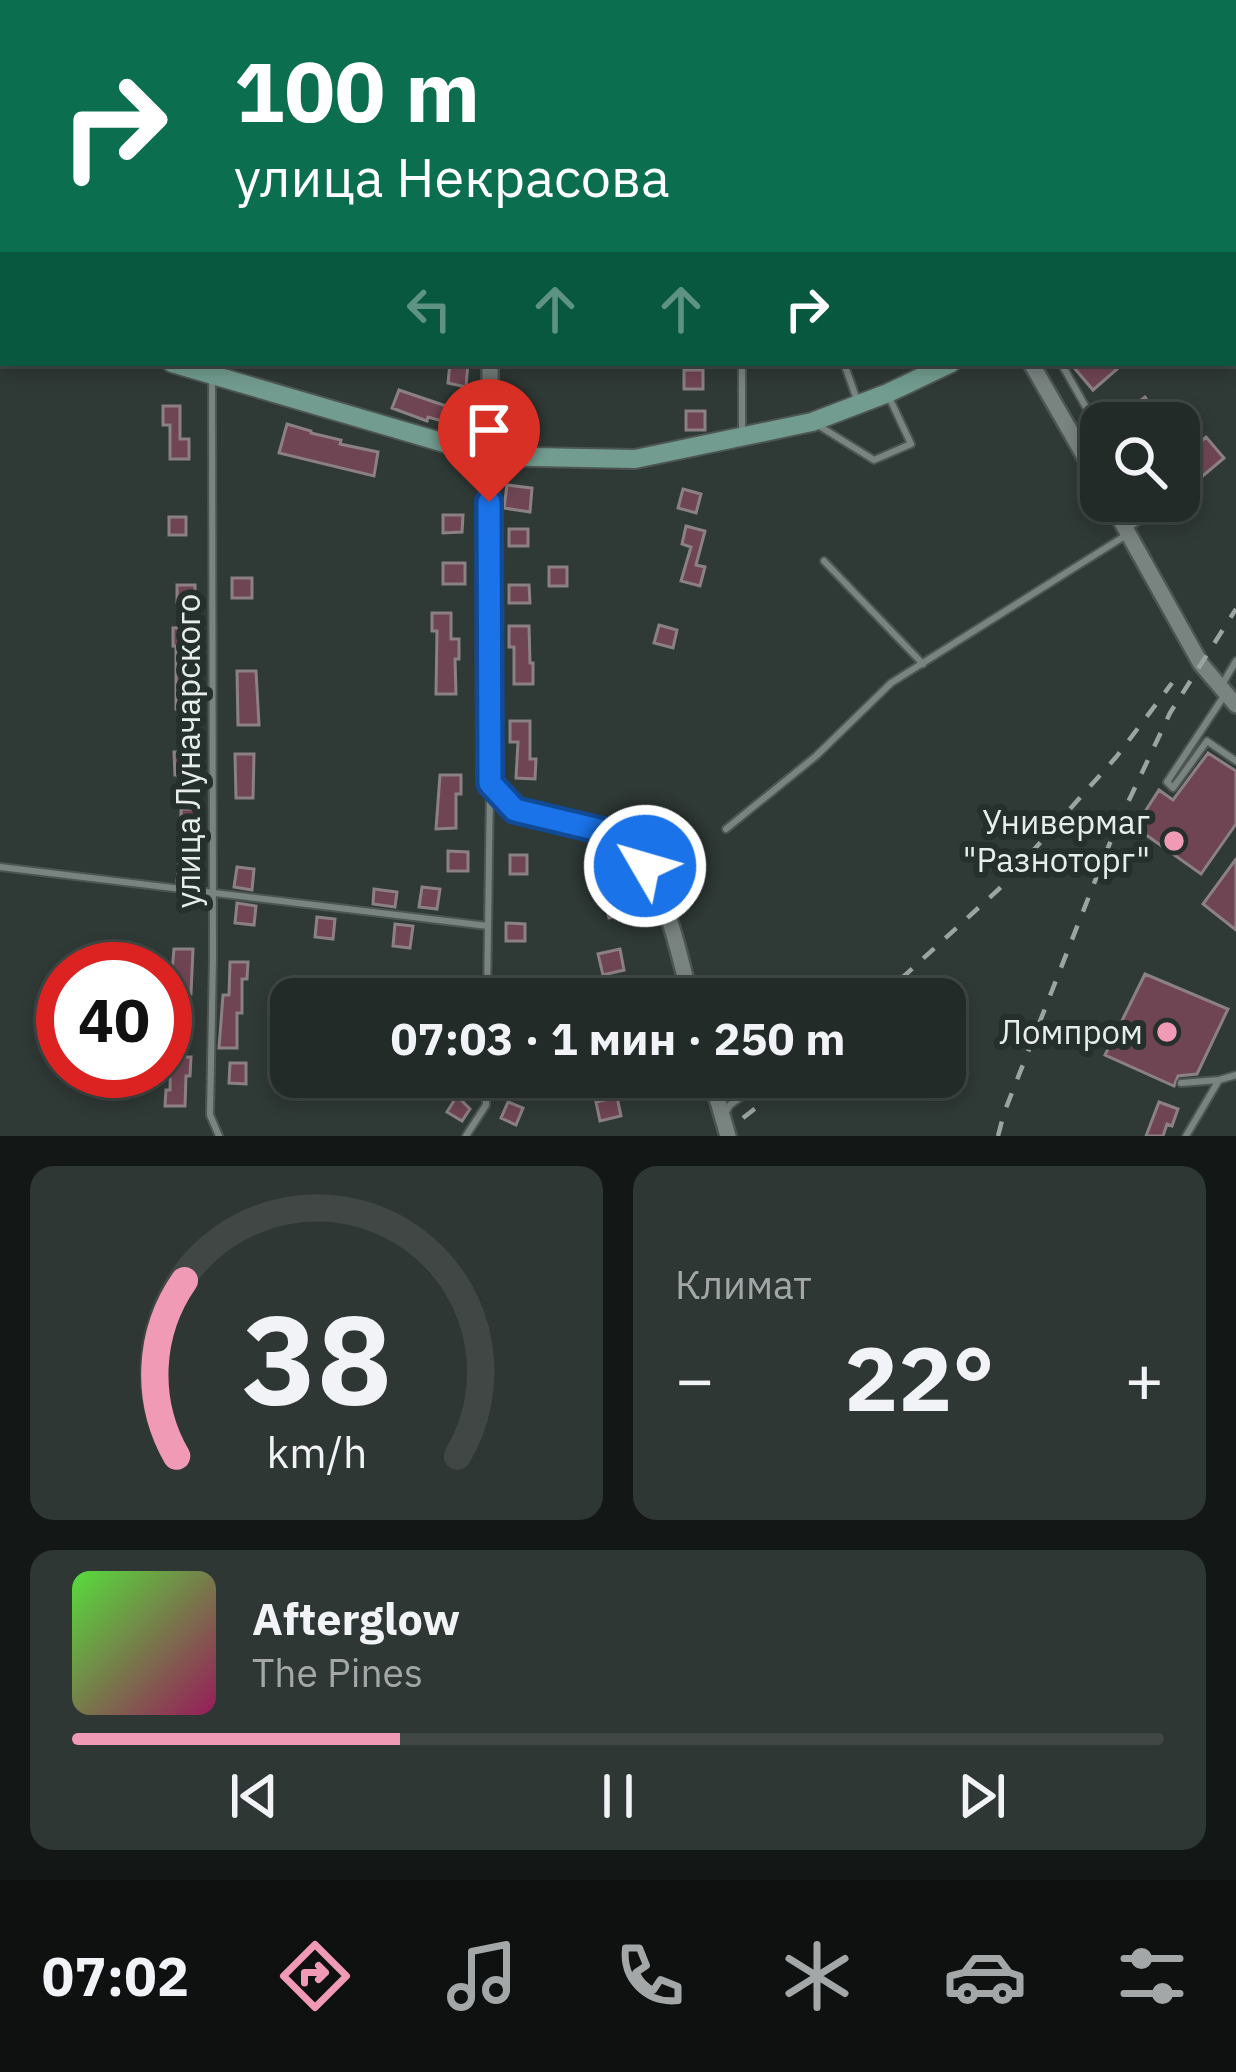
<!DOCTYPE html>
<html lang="ru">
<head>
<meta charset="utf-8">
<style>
  body { margin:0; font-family:"IBM Plex Sans",sans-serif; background:#2f3734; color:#f1f3f6; height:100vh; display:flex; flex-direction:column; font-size:45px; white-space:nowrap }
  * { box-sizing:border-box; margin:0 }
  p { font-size:39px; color:#a3a7a8 }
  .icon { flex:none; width:66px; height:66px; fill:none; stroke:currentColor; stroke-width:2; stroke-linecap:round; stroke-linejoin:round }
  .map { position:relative; height:1136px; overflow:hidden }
  .drawer { display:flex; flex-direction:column; gap:30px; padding:30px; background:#131816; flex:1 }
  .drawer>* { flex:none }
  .banner { position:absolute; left:0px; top:0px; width:1236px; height:366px; box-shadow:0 6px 18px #0003,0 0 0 3px #404745; background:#0b6e4f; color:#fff; overflow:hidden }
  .tools { position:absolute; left:1080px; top:402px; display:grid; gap:24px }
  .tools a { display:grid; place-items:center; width:120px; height:120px; border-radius:24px; background:#232b28; box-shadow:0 6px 18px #0003,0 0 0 3px #404745; font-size:60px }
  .speed { position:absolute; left:36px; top:942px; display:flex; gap:24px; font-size:60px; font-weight:700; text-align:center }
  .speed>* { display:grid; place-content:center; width:156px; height:156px; border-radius:50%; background:#232b28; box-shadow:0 6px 18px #0003,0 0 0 3px #404745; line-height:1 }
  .speed .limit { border:18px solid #d22; background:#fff; color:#111 }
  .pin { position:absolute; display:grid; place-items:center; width:102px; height:102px; color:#fff; margin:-123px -51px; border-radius:50% 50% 50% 0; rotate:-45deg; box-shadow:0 0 12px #0007 }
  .pin .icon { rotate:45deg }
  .me { position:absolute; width:132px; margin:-66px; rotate:308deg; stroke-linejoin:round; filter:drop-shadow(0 0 9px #0008) }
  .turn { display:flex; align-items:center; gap:42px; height:252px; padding:0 36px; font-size:54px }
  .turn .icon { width:156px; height:156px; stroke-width:2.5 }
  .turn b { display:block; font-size:84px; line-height:102px }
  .lanes { display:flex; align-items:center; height:114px; padding:0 36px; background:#0003; justify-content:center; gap:60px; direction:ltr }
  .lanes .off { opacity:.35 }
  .big { font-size:90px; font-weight:800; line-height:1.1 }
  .drawer .widget { flex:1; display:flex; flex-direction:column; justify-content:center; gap:18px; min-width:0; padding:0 42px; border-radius:24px; background:#2f3734 }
  .drawer .dial { align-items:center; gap:0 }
  .dial svg { height:312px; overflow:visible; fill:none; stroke:#404745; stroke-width:7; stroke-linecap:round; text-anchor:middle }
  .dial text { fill:#f1f3f6; stroke:none }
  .song { display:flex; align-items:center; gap:36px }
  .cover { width:144px; height:144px; border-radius:18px; background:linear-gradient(135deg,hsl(110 70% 55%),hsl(330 70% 35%)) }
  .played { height:12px; border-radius:6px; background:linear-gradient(90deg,#f09ab6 30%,#404745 30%) }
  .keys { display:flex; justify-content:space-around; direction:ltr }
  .heat { display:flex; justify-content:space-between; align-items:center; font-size:66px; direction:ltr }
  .drawer .tiles { flex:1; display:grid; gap:30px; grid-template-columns:1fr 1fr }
  .widget:last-child { grid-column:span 2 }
  .trip { position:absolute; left:270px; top:978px; width:696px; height:120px; border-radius:24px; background:#232b28; box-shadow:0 6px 18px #0003,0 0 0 3px #404745; font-weight:800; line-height:120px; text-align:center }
  .menu { display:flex; height:192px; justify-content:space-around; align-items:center; background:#0e1110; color:#a3a7a8 }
  .menu .icon { width:84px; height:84px }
  .menu .selected { color:#f09ab6 }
  .menu b { font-size:54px; color:#f1f3f6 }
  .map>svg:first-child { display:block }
  .building { fill:#704553; stroke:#8b8083; stroke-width:3 }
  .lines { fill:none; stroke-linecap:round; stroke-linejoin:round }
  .service-casing { stroke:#4d5553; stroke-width:10 }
  .tertiary-casing { stroke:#4d5553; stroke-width:20 }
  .secondary-casing { stroke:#4d5553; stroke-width:22 }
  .service { stroke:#798380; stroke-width:6 }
  .tertiary { stroke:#798380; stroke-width:15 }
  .secondary { stroke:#729c8f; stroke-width:18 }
  .rail { stroke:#9ca4a1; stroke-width:4.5; stroke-dasharray:15 15; stroke-linecap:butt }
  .route-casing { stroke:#114b97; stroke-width:30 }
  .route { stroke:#1a73e8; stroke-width:21 }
  .poi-dot { fill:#f09ab6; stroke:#252f2b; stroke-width:4.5 }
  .labels { text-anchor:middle; stroke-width:12; stroke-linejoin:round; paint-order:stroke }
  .street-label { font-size:33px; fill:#e7edeb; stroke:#252f2b }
  .poi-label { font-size:33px; fill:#e7edeb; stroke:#252f2b; text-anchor:end }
</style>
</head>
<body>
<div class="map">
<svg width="1236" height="1136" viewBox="0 0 1236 1136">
  <rect width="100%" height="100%" fill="#2f3935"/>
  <path class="building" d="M450,363H468L466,387L448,383Z
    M1070,363H1124L1093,390Z
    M684,370H703V389H684Z
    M399,390L449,407L450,404L469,410L464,427L428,417L427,421L392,408Z
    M1145,397L1163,423H1109Z
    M163,406H180V439H189V459H170V425H163Z
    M686,411H705V430H686Z
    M517,416H534L533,436H516Z
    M287,424L311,431V433L341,440L340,444L378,452L374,476L279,453Z
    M1206,437L1224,458L1179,496V460Z
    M507,485L532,488L530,512L504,508Z
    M683,489L701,494L696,513L678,508Z
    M443,515H463L462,532L443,533Z
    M169,517H186V535H169Z
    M686,526L705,531L696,565L705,567L700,586L681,581L691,547L682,544Z
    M509,529H528V546H509Z
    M443,563H465V584H443Z
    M549,567H567V586H549Z
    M232,578H252V598H232Z
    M177,585H195V601L177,602Z
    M509,585H529L530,603H509Z
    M432,613H451V639H459V659H455L456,694H436L437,631H432Z
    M659,625L677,630L673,648L654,643Z
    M509,626H529L530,663H533V684H514V647H509Z
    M193,627L198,709H176V646H173V628Z
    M237,671H256L259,725H238Z
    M510,721H530V759H536L535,779L516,778L518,742H510Z
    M174,752H194V775H175Z
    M1208,753L1236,771V824L1201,874L1135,827L1159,790L1173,800Z
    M235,754H254L253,798H236Z
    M440,775H461V794H456V828L436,829Z
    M181,809H199V830H181Z
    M448,851L468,852V871H448Z
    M510,855H527V874H510Z
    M1236,859V930L1203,904Z
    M179,863L196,865L194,883L177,881Z
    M237,867L254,869L252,890L234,887Z
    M422,887L440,889L437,909L419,907Z
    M374,889L397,892L395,907L373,904Z
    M623,897L627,913L609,918L605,901Z
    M237,903L256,906L254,925L235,923Z
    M317,917L335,919L333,939L315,937Z
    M506,923L525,924V941H506Z
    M395,924L413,926L410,948L393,946Z
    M174,949H193L191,994L170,993Z
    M620,949L624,970L603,975L598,954Z
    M230,962H248L247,979H242V1013H237V1048H219L223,995H229Z
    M1145,974L1228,1009L1197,1074L1178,1076L1174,1086L1105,1055Z
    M165,1021H184L183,1057H191L190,1076H186L185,1106H165L166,1090H170L171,1039L165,1038Z
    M230,1063H246V1084L229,1083Z
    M457,1096L470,1109L462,1121L447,1112Z
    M617,1097L621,1116L600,1121L596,1102Z
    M508,1102L523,1108L516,1125L501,1118Z
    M1159,1102L1178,1109L1172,1126L1167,1124L1163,1136H1146Z"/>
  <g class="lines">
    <g class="service-casing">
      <path id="service" d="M738,0L739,3
        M869,0L874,3
        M217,3V0
        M212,363L213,957L210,1115L219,1136
        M742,363V434
        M844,363L857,400
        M1061,363L1101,434
        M816,424L874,460L911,444L889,397
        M1129,527L1147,515L1139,501
        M824,561L923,664
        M1223,683L1236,661
        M1224,696L1167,782L1173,788L1207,741L1236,761
        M726,829L816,756L891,683L1128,534
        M0,867L488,926
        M487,999L490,786
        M1181,1083L1219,1080
        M726,1112L730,1105L768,1077
        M466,1136L486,1105V1077
        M1186,1136L1219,1080L1236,1075"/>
    </g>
    <g class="tertiary-casing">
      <path id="tertiary" d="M492,3V0
        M490,363V783C498,791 507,805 516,811C536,822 576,823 600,831C662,850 675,944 691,999
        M1031,363L1101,485
        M1110,501L1201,664L1236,705
        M711,1077L728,1136"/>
    </g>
    <g class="secondary-casing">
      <path id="secondary" d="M1233,173L1236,169
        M0,307L3,308
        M172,363L489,456L635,459L812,422L888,393L951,363"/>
    </g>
    <use href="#service" class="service"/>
    <use href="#tertiary" class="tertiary"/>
    <use href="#secondary" class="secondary"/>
    <path class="rail" d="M879,999L999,889L1117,756L1172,683
      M743,1118L795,1077
      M998,1136L1004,1113L1115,830L1170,713L1236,609"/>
  </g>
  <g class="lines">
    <g class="route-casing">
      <path id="route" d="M489,502L490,783L515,810L603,831L627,845L645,866"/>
    </g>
    <use href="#route" class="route"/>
  </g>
  <g class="poi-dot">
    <circle cx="1174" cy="841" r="12"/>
    <circle cx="1167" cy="1032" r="12"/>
  </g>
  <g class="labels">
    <g class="street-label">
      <text transform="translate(188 751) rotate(-90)" y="12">улица Луначарского</text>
    </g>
    <g class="poi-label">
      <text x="1150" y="834">Универмаг<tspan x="1150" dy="38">"Разноторг"</tspan></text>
      <text x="1143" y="1044">Ломпром</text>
    </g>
  </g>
</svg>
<div class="tools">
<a><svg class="icon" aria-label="search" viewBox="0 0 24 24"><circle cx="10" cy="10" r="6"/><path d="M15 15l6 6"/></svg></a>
</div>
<div class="speed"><div class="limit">40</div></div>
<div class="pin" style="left:489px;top:502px;background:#d93025"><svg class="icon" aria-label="arrive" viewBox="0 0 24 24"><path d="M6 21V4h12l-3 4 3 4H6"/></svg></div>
<svg class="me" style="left:645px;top:866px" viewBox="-20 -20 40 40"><circle r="17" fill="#1a73e8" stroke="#fff" stroke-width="3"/><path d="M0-11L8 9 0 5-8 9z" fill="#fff"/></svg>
<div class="trip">07:03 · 1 мин · 250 m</div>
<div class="banner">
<div class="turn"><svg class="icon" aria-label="right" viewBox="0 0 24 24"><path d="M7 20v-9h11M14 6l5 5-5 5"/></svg><div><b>100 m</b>улица Некрасова</div></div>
<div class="lanes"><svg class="icon off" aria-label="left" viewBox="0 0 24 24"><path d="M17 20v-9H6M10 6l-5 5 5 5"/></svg><svg class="icon off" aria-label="ahead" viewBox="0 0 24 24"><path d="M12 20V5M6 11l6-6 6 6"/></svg><svg class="icon off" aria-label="ahead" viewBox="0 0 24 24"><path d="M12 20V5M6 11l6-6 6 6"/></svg><svg class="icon" aria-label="right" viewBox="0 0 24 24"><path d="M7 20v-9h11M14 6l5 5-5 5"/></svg></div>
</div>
</div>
<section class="drawer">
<div class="tiles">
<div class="widget dial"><svg viewBox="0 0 100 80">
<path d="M14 69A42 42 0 1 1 86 69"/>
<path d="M14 69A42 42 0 0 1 16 24" stroke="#f09ab6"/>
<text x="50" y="56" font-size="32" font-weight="700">38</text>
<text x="50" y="72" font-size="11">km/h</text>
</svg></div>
<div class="widget"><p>Климат</p>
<div class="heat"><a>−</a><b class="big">22°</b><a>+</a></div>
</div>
<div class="widget">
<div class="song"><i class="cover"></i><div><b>Afterglow</b><p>The Pines</p></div></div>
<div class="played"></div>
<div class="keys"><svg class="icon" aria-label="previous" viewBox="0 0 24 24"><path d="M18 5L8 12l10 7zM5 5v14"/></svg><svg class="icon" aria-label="pause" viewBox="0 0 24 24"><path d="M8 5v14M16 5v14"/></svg><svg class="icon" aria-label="next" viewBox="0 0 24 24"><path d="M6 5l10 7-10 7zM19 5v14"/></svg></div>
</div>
</div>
</section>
<nav class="menu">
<b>07:02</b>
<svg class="icon selected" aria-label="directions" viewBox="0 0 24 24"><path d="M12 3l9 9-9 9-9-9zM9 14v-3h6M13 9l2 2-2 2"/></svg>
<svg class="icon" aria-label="music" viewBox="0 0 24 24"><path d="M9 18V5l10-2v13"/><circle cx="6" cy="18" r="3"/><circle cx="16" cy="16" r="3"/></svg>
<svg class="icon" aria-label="phone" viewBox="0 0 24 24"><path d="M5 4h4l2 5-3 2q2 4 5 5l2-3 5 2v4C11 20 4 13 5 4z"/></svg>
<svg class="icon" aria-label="climate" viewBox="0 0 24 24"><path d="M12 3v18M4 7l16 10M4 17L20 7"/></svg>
<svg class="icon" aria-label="car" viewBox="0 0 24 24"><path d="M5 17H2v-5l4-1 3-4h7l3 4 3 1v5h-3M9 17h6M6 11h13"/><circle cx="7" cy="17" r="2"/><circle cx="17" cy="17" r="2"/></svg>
<svg class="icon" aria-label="filters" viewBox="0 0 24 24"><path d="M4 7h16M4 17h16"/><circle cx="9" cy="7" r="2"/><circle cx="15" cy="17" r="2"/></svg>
</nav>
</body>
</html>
